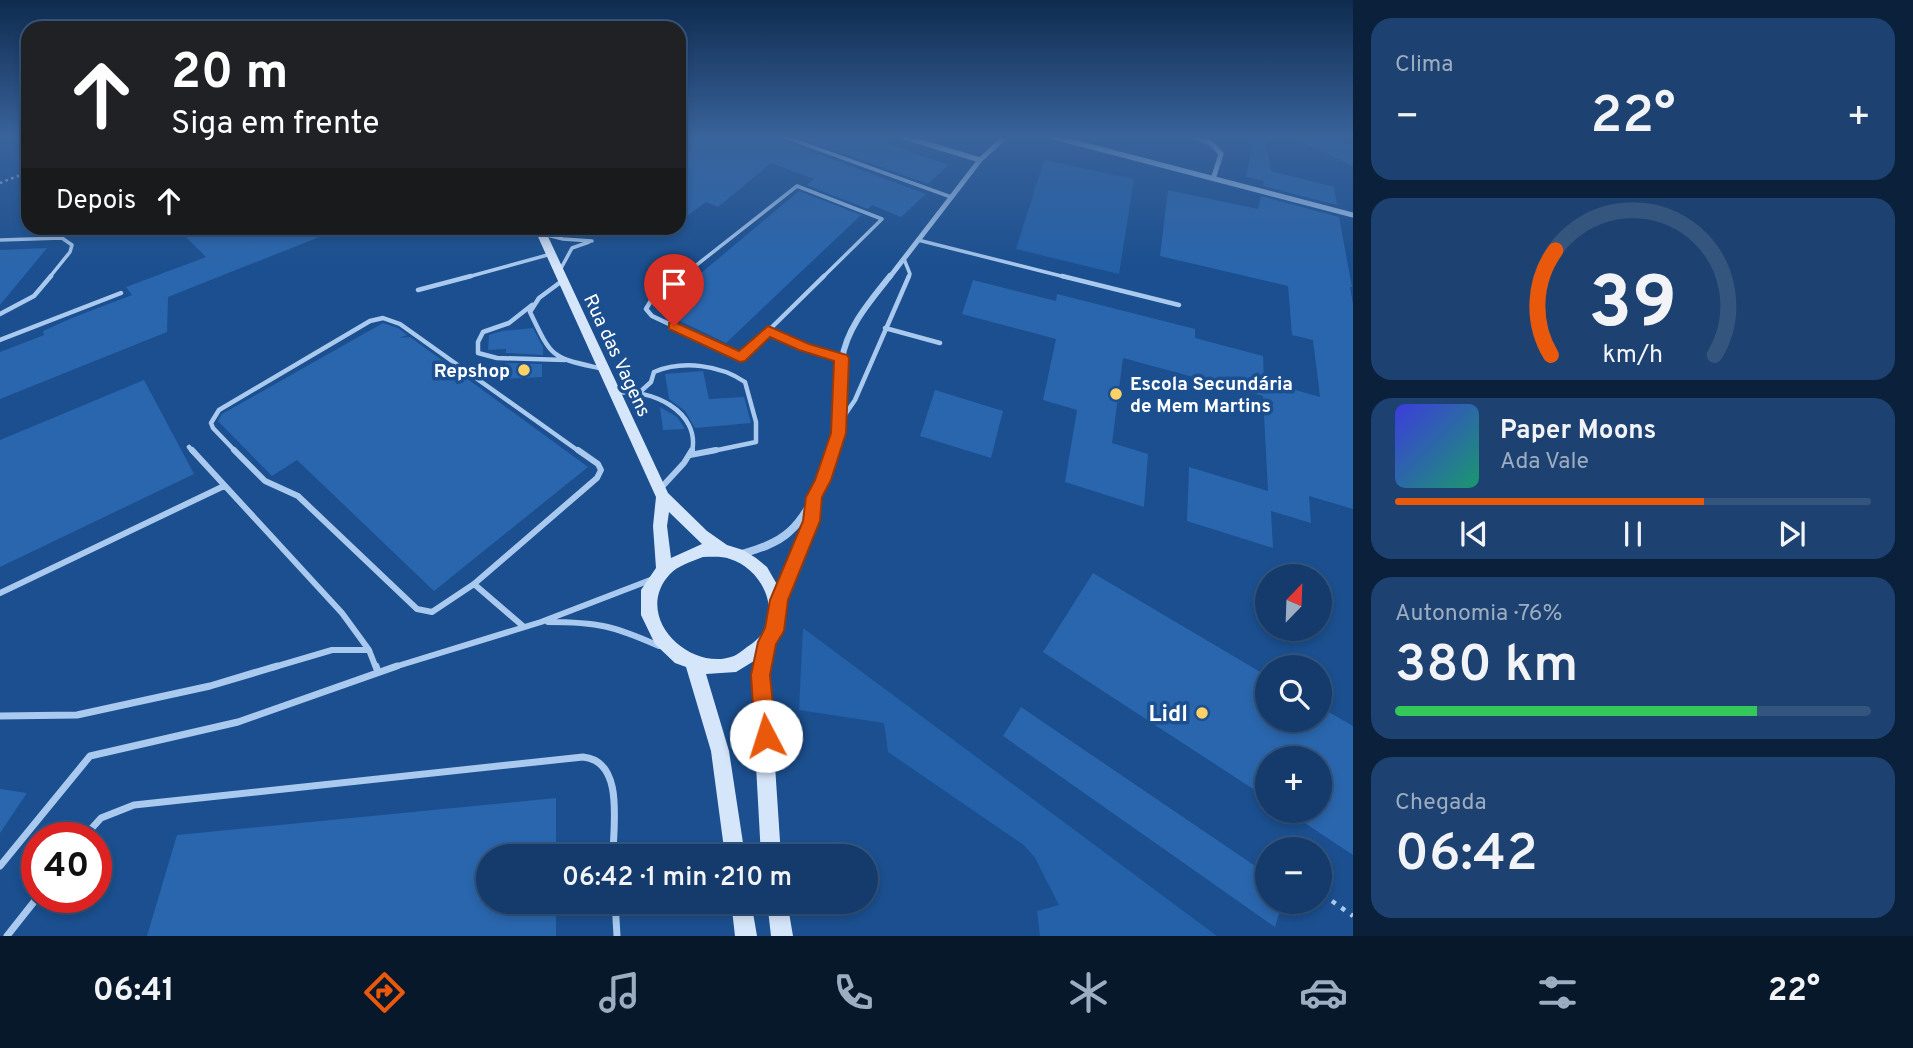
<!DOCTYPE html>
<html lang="pt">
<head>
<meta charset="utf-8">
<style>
  body { margin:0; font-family:Overpass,sans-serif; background:#1d4271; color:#f1f3f6; height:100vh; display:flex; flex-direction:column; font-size:26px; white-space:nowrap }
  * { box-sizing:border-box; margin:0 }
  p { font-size:23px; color:#9dadc1 }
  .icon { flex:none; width:38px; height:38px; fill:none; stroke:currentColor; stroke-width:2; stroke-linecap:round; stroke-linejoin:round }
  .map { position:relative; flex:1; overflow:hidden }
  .details { display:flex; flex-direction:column; gap:18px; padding:18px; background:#0b203b; width:560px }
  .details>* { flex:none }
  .guide { position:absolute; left:21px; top:21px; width:665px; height:214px; border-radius:21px; box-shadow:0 4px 10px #0003,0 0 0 2px #33557e; background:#202124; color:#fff; overflow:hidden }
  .needle { width:46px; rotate:23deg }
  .buttons { position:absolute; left:1255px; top:564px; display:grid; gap:14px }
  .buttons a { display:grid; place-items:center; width:77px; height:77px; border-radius:50%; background:#143b6b; box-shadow:0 4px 10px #0003,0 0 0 2px #33557e; font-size:35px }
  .speed { position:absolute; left:21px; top:822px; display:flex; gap:14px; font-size:35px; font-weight:700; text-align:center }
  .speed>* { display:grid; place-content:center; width:91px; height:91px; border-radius:50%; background:#143b6b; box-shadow:0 4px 10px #0003,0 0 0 2px #33557e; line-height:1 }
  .speed .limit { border:10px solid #d22; background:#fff; color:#111 }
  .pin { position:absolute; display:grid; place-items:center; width:60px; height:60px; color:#fff; margin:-72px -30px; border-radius:50% 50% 50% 0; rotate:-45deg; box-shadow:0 0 7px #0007 }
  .pin .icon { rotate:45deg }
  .me { position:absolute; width:77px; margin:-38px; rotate:355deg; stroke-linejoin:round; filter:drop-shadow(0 0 5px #0008) }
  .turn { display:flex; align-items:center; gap:24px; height:147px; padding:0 35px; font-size:32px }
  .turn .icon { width:91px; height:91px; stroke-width:2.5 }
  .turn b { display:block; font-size:49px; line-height:60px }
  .then { display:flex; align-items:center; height:66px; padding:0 35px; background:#0003; gap:14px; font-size:26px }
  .big { font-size:52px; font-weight:600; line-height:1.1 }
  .details .card { flex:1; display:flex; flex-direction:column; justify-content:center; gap:10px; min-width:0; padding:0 24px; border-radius:21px; background:#1d4271 }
  .details .dial { align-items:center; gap:0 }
  .dial svg { height:182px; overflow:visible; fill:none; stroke:#33557e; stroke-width:7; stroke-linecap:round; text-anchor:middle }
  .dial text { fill:#f1f3f6; stroke:none }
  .song { display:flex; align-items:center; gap:21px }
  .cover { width:84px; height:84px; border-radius:10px; background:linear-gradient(135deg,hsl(240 70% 55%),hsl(160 70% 35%)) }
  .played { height:7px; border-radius:4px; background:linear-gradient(90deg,#ea580c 65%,#33557e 65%) }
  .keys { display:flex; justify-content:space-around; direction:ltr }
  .heat { display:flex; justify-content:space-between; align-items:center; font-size:38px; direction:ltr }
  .charge { height:10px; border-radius:5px; background:linear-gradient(90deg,#34c759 76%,#33557e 0) }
  .trip { position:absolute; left:476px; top:844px; width:402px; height:70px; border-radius:35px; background:#143b6b; box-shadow:0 4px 10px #0003,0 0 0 2px #33557e; font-weight:600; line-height:70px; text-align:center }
  .tabs { display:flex; height:112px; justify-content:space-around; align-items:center; background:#08182b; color:#9dadc1 }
  .tabs .icon { width:49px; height:49px }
  .tabs .active { color:#ea580c }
  .tabs b { font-size:32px; color:#f1f3f6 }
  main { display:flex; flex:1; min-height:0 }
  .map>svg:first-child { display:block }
  .green { fill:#2461a8 }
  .building { fill:#2a66ad }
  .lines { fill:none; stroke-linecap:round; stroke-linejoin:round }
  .path-far1 { stroke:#a9c9ee; stroke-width:2.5; stroke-dasharray:2.5 3.5; stroke-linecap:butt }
  .path { stroke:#a9c9ee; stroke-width:4.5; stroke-dasharray:4.5 7; stroke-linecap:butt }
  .lane-far3 { stroke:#a9c9ee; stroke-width:3.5 }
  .lane-far2 { stroke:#a9c9ee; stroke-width:4.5 }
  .lane-far1 { stroke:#a9c9ee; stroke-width:6 }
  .lane { stroke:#a9c9ee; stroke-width:7 }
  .street-far2 { stroke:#a9c9ee; stroke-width:5 }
  .street-far1 { stroke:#a9c9ee; stroke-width:6 }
  .street { stroke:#a9c9ee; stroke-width:8 }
  .secondary { fill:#d6e6fa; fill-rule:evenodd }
  .route { fill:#ea580c; stroke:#983908; stroke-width:2 }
  .poi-dot { fill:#ffd166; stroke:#1b4f8f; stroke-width:2.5 }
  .labels { text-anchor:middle; stroke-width:7; stroke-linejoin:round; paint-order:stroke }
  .street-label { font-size:19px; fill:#fff; stroke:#1b4f8f }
  .poi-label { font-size:19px; font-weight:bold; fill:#fff; stroke:#1b4f8f; text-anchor:end }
  .near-poi-label { font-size:23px; font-weight:bold; fill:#fff; stroke:#1b4f8f; text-anchor:end }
</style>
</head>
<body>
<main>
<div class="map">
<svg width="1353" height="936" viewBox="0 0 1353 936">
  <rect width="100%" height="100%" fill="#1b4f8f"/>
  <path class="green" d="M1044,160L1134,179L1119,274L1016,249Z
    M803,628L1217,936H1040L1037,911L1059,905L1035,858L1025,846L888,752L884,723L799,710Z"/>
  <path class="building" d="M679,137H781L784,141L926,194L901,217L872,205L868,209L807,185L814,179L771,163L718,207L706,202L679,222Z
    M797,137H869L948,165L928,184Z
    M1254,137H1265L1271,171L1334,187L1337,205L1263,186L1264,181L1246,177Z
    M1291,137H1334L1353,146V166Z
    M1168,190L1258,209L1261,196L1339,217L1352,287H1350L1353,304V509L1309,496L1311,523L1271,511L1273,548L1187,521L1189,467L1268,491L1263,396L1123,358L1112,443L1148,454L1144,507L1065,482L1077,410L1043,400L1056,339L962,314L973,280L1056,301L1057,294L1195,329V338L1263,356L1264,381L1320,397L1313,340L1292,335L1288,286L1160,256Z
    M799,191L861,215L726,343L657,310Z
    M177,228H342L168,297L167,332L0,399V352L44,335L43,331L72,318L132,295L126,287L206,257Z
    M47,248L0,305V250Z
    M383,323L398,328L407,335L399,338L410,337L588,467L434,591L297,460L272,476L218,421L222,414Z
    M533,328L543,347V355L506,353V349L488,350L489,335L502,331Z
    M505,363L542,364V377L504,379Z
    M703,371L709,399L744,397L751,423L695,428L685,411L669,399L665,374Z
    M144,380L194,474L0,567V440Z
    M935,390L1003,411L991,458L920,436Z
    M660,407L677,417L685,429L663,430Z
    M1093,573L1267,676V719H1320V707L1353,726V855L1285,810H1320V758H1267V798L1043,652Z
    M1021,707L1267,874V901H1283L1275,927L1003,736Z
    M0,789L27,793L0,833Z
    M556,798V856H488V901H556V936H147L177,835Z"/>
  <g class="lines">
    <path class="path-far1" d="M0,183L18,176L28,168"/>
    <path class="path" d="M1332,901L1353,916"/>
    <path class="lane-far3" d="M785,137L951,197
      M543,234L563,239L592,241
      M0,240L62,238L72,245L70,252L49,278
      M918,240L1069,278
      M904,259L910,274L908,278
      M559,272L572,248L589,242
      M464,278L551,254
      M680,278L797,186L882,219L822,278"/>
    <path class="lane-far2" d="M682,276L652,299L646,309L652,316L740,357L768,331
      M1062,276L1179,305
      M562,281L539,298L530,312C553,360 551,357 603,369
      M418,290L471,276
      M532,305L509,323L483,332L478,342V353L497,358L565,360
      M0,314L34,296L51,276
      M885,328L940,343
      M768,331L804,347L842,358
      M768,331L824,276
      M0,340L121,293
      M640,392L651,382L654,372C683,360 720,365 745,382L756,422V442L708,452
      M617,393C650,388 701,411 692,452
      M840,422L855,400L909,276
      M189,447L193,452
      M236,452L213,428L211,423L219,410L370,321L383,318L400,324L580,452"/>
    <path class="lane-far1" d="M192,450L342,613L369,650
      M234,450L265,481L298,496L417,609L432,612L474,584L597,478L601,470L598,464L578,450
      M690,455L716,450
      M660,489L684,463L692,450
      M474,584L524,627
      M0,593L224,486
      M548,622C598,622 614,626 659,646
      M271,668L332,650H369L376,668
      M391,668L541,622L653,579"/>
    <path class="lane" d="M376,666L378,672
      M0,716L77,715L210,686L277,666
      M83,838L101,818L134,805L583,757C625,761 613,826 613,856
      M0,866L90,756L238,722L397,666
      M615,901L617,936
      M7,936L37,898"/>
    <path class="street-far2" d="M904,137L980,160
      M1054,137L1353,215
      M1197,137L1212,144L1221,154L1214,176
      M889,278L980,160L1005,137"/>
    <path class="street-far1" d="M832,452C843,422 838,391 842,360C846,328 871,300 890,276"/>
    <path class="street" d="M739,555C755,550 776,544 789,532C812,512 822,477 832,450
      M779,599L811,521L814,499"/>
    <path class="secondary" d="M534,228H544L668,493L707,531L727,545L743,550L756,558L767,567L783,595L785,621L775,643L769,675L781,856H761L751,675L754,661L736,672L706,674L729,751L745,856H725L711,751L686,667L675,663L655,644L641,615V590L656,568L653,526L656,497ZM669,512L702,544L671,558L667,526ZM703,557C712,557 722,556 730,559C757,567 778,601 765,628C761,637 755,642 747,647C743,650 738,654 734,656C690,673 631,616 670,574C677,566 693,561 703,557Z
      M731,901H751L757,936H735Z
      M767,901H787L793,936H771Z"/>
  </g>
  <linearGradient id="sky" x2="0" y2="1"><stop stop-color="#0f2b4f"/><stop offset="0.51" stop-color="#39639b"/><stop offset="1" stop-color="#39639b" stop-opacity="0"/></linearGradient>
  <rect width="1353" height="268" fill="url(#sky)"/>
  <path class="route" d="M674,322L739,351L768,326L809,344L847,355L849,358L846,433L831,480L822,497L820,521L788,600L784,631L776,644L770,675L776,736L773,744L766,747L759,744L755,736L751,675L758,642L765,628L770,600L803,521L806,497L815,480L831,433L834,361L799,350L770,337L745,361L740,362L669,329V323Z"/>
  <g class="poi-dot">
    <circle cx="524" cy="370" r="7"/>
    <circle cx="1116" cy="394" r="7"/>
    <circle cx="1202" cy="713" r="7"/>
  </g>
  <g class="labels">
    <g class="street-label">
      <text transform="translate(618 355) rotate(65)" y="7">Rua das Vagens</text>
    </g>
    <g class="poi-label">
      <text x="510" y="377">Repshop</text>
      <text x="1130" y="390" text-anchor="start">Escola Secundária<tspan x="1130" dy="22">de Mem Martins</tspan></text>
    </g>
    <g class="near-poi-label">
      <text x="1188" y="721">Lidl</text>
    </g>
  </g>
</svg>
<div class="buttons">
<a><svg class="needle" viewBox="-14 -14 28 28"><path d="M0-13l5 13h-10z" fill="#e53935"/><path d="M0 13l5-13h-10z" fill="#9dadc1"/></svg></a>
<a><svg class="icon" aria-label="search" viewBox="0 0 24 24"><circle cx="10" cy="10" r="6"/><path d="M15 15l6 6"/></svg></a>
<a>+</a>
<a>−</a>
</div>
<div class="speed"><div class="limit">40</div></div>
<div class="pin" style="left:674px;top:326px;background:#d93025"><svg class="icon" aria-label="arrive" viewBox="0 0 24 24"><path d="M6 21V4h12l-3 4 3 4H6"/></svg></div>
<svg class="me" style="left:766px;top:736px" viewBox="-20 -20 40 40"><circle r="19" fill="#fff"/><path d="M0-13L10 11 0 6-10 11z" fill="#ea580c"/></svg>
<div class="trip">06:42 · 1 min · 210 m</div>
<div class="guide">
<div class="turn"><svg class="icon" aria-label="ahead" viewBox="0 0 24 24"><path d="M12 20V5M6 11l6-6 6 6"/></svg><div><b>20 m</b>Siga em frente</div></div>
<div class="then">Depois<svg class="icon" aria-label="ahead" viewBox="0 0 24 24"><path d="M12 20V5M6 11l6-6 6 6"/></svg></div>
</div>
</div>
<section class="details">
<div class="card"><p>Clima</p>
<div class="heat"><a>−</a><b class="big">22°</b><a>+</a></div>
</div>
<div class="card dial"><svg viewBox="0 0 100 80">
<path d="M14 69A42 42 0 1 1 86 69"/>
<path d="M14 69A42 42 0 0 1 16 23" stroke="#ea580c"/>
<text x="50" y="56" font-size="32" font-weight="700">39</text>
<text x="50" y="72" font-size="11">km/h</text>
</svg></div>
<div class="card">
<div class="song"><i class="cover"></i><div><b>Paper Moons</b><p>Ada Vale</p></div></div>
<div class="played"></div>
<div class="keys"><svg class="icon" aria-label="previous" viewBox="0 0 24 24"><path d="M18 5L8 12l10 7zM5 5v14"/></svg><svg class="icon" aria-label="pause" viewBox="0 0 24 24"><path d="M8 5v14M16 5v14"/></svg><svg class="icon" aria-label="next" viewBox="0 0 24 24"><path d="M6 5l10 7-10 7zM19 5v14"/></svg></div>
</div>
<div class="card"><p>Autonomia · 76%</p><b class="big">380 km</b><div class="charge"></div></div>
<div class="card"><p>Chegada</p><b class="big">06:42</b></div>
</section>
</main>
<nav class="tabs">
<b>06:41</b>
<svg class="icon active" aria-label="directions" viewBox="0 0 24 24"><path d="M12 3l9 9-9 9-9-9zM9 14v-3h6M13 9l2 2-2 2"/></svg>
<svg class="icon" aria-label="music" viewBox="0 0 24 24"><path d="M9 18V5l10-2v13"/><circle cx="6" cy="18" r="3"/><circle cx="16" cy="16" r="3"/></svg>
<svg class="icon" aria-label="phone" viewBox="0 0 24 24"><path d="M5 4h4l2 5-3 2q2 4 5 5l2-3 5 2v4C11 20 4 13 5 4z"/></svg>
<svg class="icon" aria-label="climate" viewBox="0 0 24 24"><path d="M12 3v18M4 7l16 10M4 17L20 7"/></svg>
<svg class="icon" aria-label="car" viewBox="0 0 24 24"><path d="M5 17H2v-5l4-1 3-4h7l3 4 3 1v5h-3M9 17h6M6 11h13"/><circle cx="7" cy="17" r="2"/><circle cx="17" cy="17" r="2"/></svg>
<svg class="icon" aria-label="filters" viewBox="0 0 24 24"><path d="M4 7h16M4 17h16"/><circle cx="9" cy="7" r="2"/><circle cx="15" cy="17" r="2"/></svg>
<b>22°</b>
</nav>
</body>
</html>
